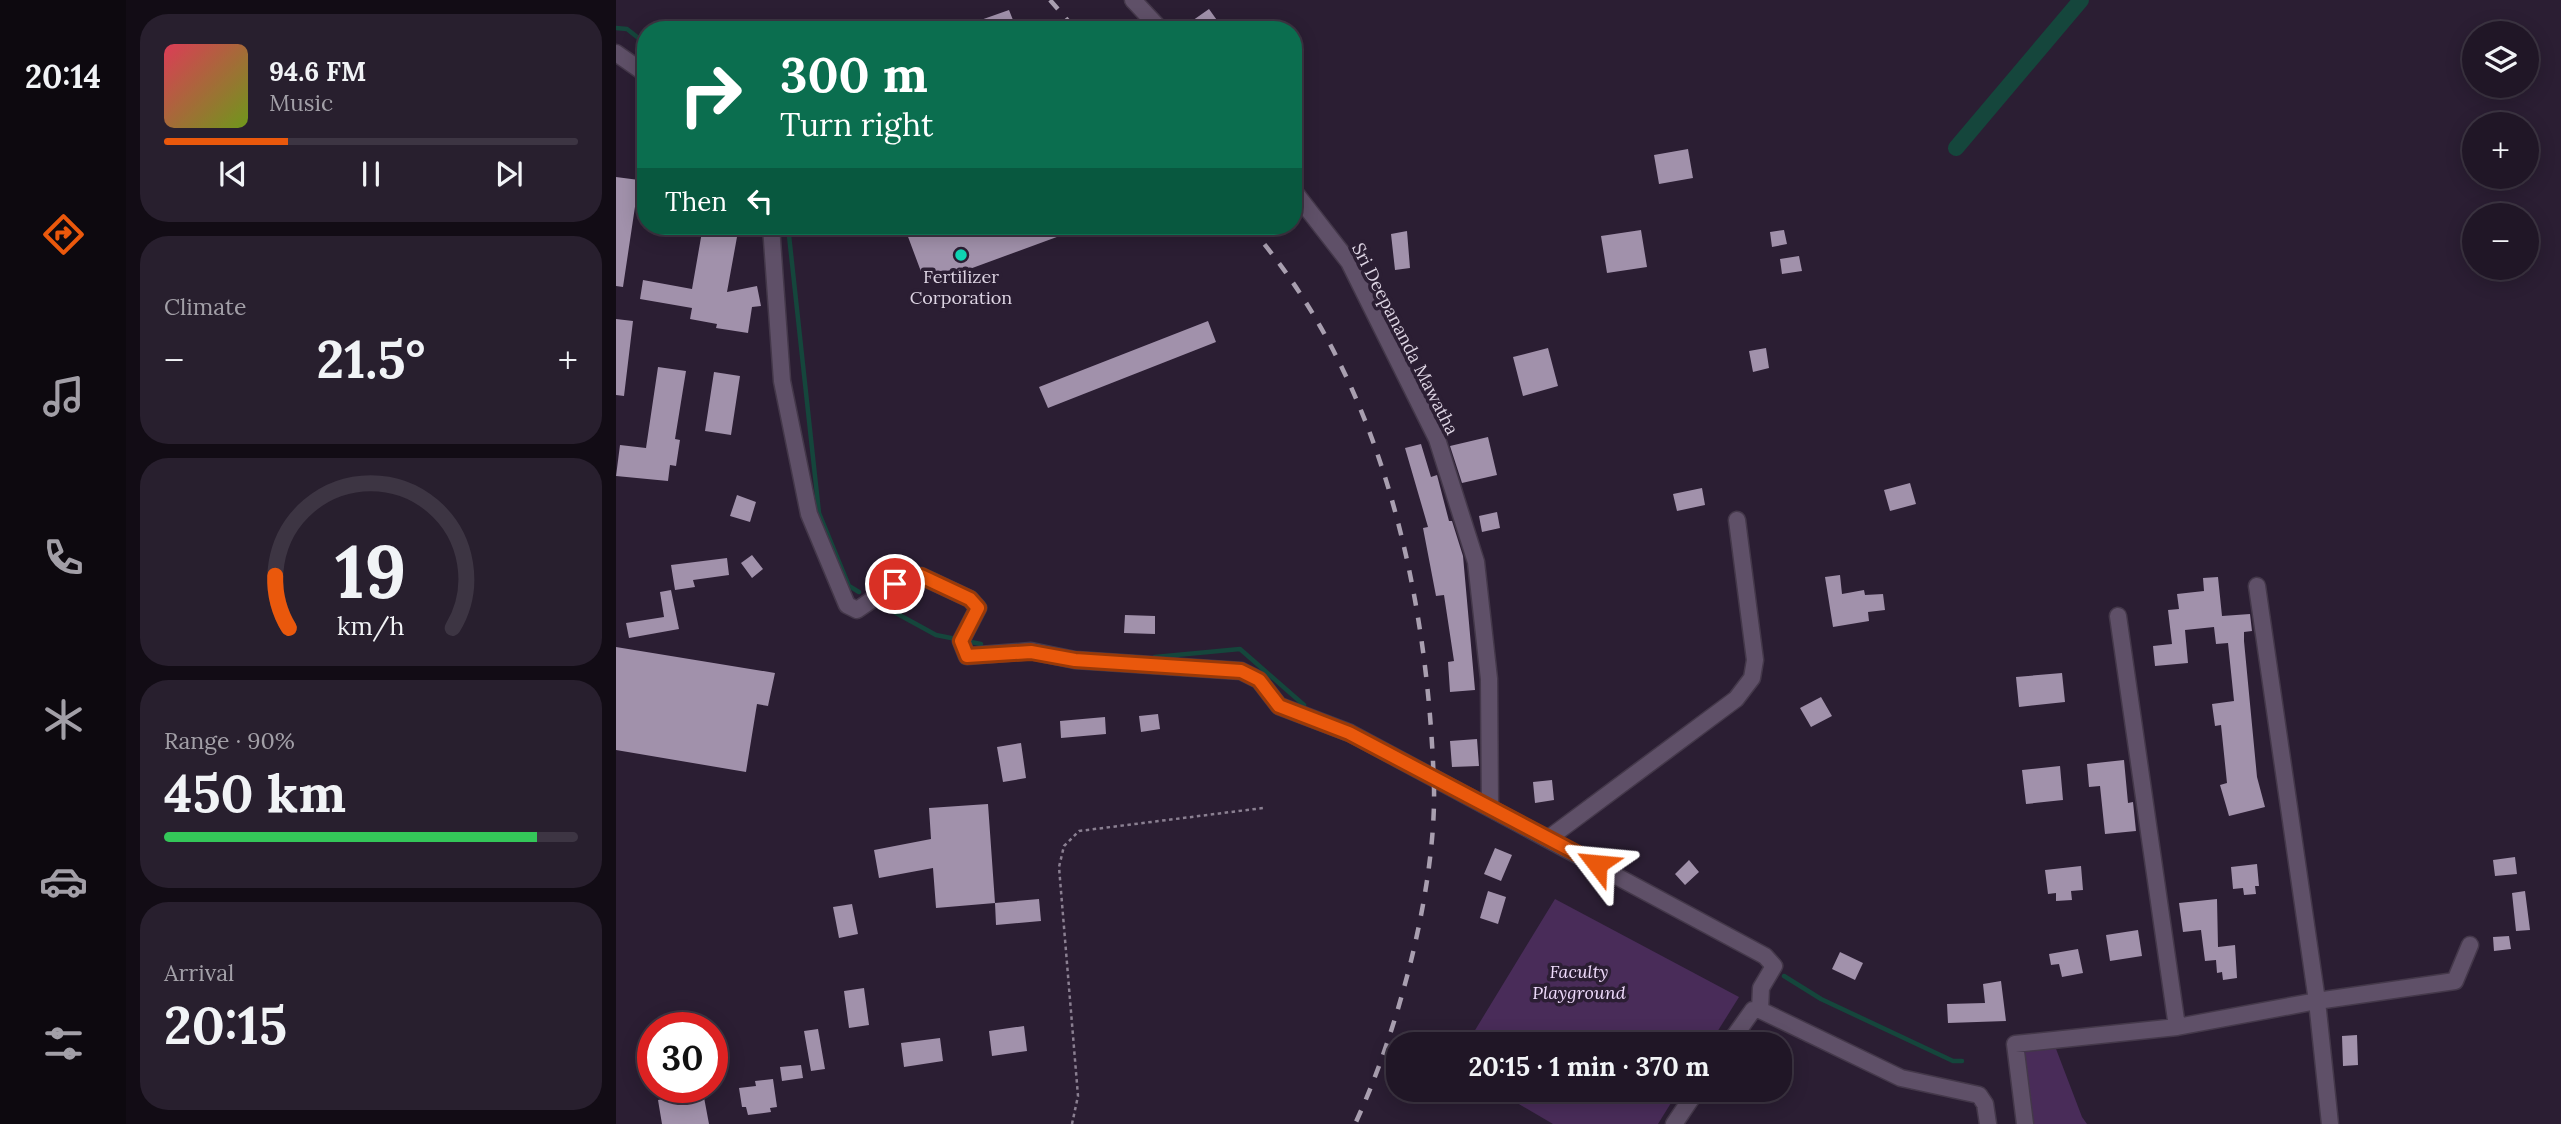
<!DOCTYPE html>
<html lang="en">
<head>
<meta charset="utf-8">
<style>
  body { margin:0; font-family:Lora,serif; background:#281f2e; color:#f1f3f6; height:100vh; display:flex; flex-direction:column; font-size:26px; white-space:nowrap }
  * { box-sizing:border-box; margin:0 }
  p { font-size:23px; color:#a29fa7 }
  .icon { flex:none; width:38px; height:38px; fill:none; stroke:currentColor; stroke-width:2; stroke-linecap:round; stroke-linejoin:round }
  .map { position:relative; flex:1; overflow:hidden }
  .drawer { display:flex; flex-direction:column; gap:14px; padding:14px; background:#120c15; width:490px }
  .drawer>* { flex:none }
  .guide { position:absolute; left:21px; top:21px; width:665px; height:214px; border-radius:28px; box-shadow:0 4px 18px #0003,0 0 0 2px #3d3543; background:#0b6e4f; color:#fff; overflow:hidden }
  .tools { position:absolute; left:1846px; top:21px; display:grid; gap:14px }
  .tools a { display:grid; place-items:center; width:77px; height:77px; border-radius:50%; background:#201626; box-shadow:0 4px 18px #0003,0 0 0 2px #3d3543; font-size:35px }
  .speed { position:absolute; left:21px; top:1012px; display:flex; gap:14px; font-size:35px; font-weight:700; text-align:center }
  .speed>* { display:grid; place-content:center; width:91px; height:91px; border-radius:50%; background:#201626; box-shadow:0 4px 18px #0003,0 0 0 2px #3d3543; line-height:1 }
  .speed .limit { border:10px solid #d22; background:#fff; color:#111 }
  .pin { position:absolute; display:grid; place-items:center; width:60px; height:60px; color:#fff; margin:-30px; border:4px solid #fff; border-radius:50%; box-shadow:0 2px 7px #0007 }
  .me { position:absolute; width:77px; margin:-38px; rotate:299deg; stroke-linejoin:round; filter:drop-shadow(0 0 5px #0008) }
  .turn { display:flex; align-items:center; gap:24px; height:147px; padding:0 28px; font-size:32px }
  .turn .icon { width:91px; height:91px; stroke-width:2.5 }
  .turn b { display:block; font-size:49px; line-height:60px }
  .then { display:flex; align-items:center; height:66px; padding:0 28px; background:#0003; gap:14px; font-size:26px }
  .big { font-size:52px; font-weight:700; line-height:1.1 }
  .drawer .tile { flex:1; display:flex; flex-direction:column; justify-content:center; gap:10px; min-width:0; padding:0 24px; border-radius:28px; background:#281f2e }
  .drawer .dial { align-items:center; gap:0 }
  .dial svg { height:182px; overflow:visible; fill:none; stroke:#3d3543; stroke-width:7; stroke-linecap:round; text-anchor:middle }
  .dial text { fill:#f1f3f6; stroke:none }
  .song { display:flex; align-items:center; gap:21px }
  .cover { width:84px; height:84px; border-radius:10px; background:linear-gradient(135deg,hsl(350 70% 55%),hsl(80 70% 35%)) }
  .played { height:7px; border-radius:4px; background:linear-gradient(90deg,#ea580c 30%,#3d3543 30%) }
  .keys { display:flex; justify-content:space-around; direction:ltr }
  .heat { display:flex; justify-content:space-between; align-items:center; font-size:38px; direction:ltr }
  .charge { height:10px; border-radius:5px; background:linear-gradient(90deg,#34c759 90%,#3d3543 0) }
  .trip { position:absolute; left:770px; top:1032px; width:406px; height:70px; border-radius:28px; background:#201626; box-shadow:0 4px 18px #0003,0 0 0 2px #3d3543; font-weight:700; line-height:70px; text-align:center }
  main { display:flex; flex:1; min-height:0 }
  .menu { display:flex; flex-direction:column; width:126px; justify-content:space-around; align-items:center; background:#0d090f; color:#a29fa7 }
  .menu .icon { width:49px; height:49px }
  .menu .active { color:#ea580c }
  .menu b { font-size:32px; color:#f1f3f6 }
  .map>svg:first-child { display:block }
  .green { fill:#492c59 }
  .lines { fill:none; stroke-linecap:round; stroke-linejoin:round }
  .stream { stroke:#15463c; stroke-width:4.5 }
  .canal { stroke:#15463c; stroke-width:16 }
  .building { fill:#a191ab }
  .minor-casing { stroke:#44384a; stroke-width:19 }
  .path { stroke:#8a7f91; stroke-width:2.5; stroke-dasharray:3.5 3.5; stroke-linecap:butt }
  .minor { stroke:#5f5068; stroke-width:16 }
  .rail { stroke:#a99fb0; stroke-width:4.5; stroke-dasharray:12 12; stroke-linecap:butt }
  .route-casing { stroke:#983908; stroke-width:18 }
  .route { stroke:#ea580c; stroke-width:12 }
  .poi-dot { fill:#0fd5b4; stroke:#2b1e33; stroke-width:2.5 }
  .labels { text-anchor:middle; stroke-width:7; stroke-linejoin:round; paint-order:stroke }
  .poi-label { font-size:18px; fill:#ddd4e3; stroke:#2b1e33 }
  .street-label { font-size:18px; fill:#ddd4e3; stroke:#2b1e33 }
  .park-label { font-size:18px; font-style:italic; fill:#efdbfc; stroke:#2b1e33 }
</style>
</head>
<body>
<main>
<nav class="menu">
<b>20:14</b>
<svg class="icon active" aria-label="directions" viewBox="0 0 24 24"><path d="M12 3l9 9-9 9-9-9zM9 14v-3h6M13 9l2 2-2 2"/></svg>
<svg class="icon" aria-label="music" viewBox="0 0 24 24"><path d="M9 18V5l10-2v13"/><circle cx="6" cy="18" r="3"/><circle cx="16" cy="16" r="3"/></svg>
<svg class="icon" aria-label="phone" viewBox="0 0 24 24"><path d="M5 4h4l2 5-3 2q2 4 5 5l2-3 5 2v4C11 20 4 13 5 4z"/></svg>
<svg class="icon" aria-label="climate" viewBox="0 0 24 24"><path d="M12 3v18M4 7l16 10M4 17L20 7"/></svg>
<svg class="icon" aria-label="car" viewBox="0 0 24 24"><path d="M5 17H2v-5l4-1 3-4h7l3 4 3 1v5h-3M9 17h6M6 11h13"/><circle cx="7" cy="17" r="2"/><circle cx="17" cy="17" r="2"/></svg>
<svg class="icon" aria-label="filters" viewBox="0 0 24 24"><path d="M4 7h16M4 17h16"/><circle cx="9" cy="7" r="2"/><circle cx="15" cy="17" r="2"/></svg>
</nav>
<section class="drawer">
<div class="tile">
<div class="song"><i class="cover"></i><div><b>94.6 FM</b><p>Music</p></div></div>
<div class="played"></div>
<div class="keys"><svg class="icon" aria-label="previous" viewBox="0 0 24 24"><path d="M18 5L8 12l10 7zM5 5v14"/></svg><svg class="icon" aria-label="pause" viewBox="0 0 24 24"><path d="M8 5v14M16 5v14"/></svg><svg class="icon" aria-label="next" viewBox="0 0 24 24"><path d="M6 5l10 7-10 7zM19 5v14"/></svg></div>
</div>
<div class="tile"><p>Climate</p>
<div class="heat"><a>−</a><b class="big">21.5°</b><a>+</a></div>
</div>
<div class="tile dial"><svg viewBox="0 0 100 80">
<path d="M14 69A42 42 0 1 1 86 69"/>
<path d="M14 69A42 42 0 0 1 8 46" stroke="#ea580c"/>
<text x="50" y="56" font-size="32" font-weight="700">19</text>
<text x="50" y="72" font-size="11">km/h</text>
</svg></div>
<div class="tile"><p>Range · 90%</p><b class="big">450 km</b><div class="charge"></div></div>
<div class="tile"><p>Arrival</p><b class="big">20:15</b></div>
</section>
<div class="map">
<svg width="1945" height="1124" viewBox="0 0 1945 1124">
  <rect width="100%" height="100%" fill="#2b1e33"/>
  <path class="green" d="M939,899L1123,997L1093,1045H850Z
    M1437,1041L1466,1117L1471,1124H1409L1399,1044Z
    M879,1090H1063L1042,1124H937Z"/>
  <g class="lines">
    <path class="stream" d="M0,28L11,29L30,44
      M172,226L203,513L233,586L243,592
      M269,607L320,635L365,644
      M539,657L624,649L688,705
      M1168,976L1205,999L1337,1061H1346"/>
    <path class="canal" d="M1340,148L1465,0"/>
  </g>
  <path class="building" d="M593,9L608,30H563Z
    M393,10L401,30H342V28Z
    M1072,149L1077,178L1043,184L1038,155Z
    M0,177L23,180L7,287L0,286Z
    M87,226H123L111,292L141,286L145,306L136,307L132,333L100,328L101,324L74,319L76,308L24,299L27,280L76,289Z
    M288,226H467L468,227L310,285Z
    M1025,230L1031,267L991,273L985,236Z
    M1168,230L1171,244L1156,247L1154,232Z
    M791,231L794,268L779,270L775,234Z
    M1183,256L1186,271L1166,274L1164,259Z
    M0,319L17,321L8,396L0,395Z
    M592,321L600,342L432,408L423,387Z
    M932,348L942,386L907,396L897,357Z
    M1150,348L1153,368L1137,372L1133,351Z
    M42,367L70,371L59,439L64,440L60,466L54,465L52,481L0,476L4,445L30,448Z
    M98,372L124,376L115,435L89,431Z
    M872,437L881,475L846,483L834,446Z
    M805,444L815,477L821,475L833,521H836L847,556L859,690L834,692L832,662L838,661L828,595L820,596L807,528L812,527L789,448Z
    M1294,483L1300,504L1274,511L1268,490Z
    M1086,488L1089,505L1061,511L1057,494Z
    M121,495L140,502L134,522L114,516Z
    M881,512L884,528L866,532L863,516Z
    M136,555L147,569L136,578L125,563Z
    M111,558L113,575L77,580L79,587L59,590L55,565Z
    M1224,575L1226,594L1248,590L1249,595L1267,594L1269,610L1252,612L1253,621L1217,627L1209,577Z
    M1602,577L1606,616L1634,614L1636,631L1628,632V641L1641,777L1649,807L1613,816L1604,785L1611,783L1605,725L1599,726L1596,704L1618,701L1612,643L1600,644L1598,627L1569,630L1572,663L1539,666L1537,646L1556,644L1552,610L1563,609L1561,594L1588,591L1587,578Z
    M55,590L63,629L13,638L10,623L48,617L44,592Z
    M509,615L539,616V634L508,633Z
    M0,647L159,673L152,706L141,704L130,772L0,750Z
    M1446,673L1449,702L1403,707L1400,677Z
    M1205,697L1216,716L1195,727L1184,708Z
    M542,714L544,729L525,732L523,716Z
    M489,717L490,734L445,738L444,721Z
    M861,739L863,766L836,767L834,741Z
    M405,743L410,778L387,782L381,747Z
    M1508,760L1512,803L1517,802L1520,831L1489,834L1484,786L1473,787L1471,764Z
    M1444,766L1447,800L1410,804L1406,770Z
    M936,780L938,800L919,803L917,782Z
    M372,804L379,903L320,908L317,868L263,878L258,850L315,839L313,808Z
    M879,848L896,855L885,881L868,874Z
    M1899,857L1901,874L1879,876L1877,860Z
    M1073,860L1083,872L1069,885L1059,874Z
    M1641,864L1643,886H1639L1640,894L1628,895L1627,888L1617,889L1615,867Z
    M1465,866L1467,890L1455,891L1456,900L1440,901V893L1432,894L1429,870Z
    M872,891L890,897L882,924L864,918Z
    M1909,891L1914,930L1900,931L1896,893Z
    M423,899L425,921L380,925L379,903Z
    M1601,899L1602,947L1619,945L1621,978L1607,980L1606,972L1601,973L1600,960L1589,961L1585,930L1567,932L1563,903Z
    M236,904L242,934L223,938L217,907Z
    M1522,930L1526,956L1494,961L1490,935Z
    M1893,936L1895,949L1878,951L1877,937Z
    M1462,949L1467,973L1446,977L1443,964L1435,965L1433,954Z
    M1224,952L1247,963L1239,980L1216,969Z
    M1385,981L1390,1021L1332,1023L1331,1004L1369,1003L1367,984Z
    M248,988L253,1025L233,1028L228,991Z
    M408,1026L411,1051L376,1056L373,1031Z
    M202,1029L209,1069L195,1071L188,1031Z
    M1741,1035L1742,1065L1727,1066L1726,1036Z
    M324,1038L327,1061L288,1067L285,1043Z
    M185,1065L187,1078L166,1081L164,1067Z
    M157,1079L161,1107L154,1108L155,1112L132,1115L130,1107H126L123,1088L140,1086L139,1081Z
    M87,1092L93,1124H46L42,1100Z"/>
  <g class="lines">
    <g class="minor-casing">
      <path id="minor" d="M517,0L545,30
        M0,53L30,74
        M677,190L733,262L821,439L860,562L873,679L874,808
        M155,226L166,381L193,514L231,605L241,610L279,584L305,576L354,599L362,608L345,641L351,656L415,651L459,660L625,671L643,680L663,706L734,733L1149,956L1158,966L1145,988L1144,1010
        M1502,616L1561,1027
        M933,838L1120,699L1136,678L1139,660L1121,520
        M1112,1045L1137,1010H1144L1285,1078L1363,1095L1369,1104L1372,1124
        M1058,1124L1081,1090
        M1409,1124L1399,1044L1561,1027L1701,1001L1641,586
        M1714,1124L1701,1001L1839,981L1854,945"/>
    </g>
    <path class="path" d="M456,1124L462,1096L443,867L448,846L463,831L647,808"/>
    <use href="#minor" class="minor"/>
    <path class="rail" d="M434,0L460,30
      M633,226C765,376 812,591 818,787C820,889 782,1032 739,1124"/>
  </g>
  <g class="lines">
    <g class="route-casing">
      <path id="route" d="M279,584L305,576L354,599L362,608L345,641L351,656L415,652L459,660L625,671L643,680L663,706L733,733L981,864"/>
    </g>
    <use href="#route" class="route"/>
  </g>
  <circle class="poi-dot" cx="345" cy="255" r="7"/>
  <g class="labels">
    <g class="poi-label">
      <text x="345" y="283">Fertilizer<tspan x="345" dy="21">Corporation</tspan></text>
    </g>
    <g class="street-label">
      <text transform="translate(789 339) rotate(63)" y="6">Sri Deepananda Mawatha</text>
    </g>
    <g class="park-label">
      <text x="963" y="978">Faculty<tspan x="963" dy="21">Playground</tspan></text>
    </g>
  </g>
</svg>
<div class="tools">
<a><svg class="icon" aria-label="layers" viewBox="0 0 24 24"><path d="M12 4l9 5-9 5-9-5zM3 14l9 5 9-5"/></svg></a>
<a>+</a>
<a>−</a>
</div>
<div class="speed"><div class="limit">30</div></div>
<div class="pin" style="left:279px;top:584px;background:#d93025"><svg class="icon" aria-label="arrive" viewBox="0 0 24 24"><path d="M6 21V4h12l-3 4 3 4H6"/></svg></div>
<svg class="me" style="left:981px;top:864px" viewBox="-20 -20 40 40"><path d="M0-17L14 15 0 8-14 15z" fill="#ea580c" stroke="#fff" stroke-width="4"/></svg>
<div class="trip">20:15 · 1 min · 370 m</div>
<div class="guide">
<div class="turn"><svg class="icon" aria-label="right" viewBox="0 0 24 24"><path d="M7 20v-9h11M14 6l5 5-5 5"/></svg><div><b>300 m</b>Turn right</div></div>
<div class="then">Then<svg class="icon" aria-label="left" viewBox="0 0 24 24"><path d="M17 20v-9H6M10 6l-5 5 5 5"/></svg></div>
</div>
</div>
</main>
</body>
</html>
